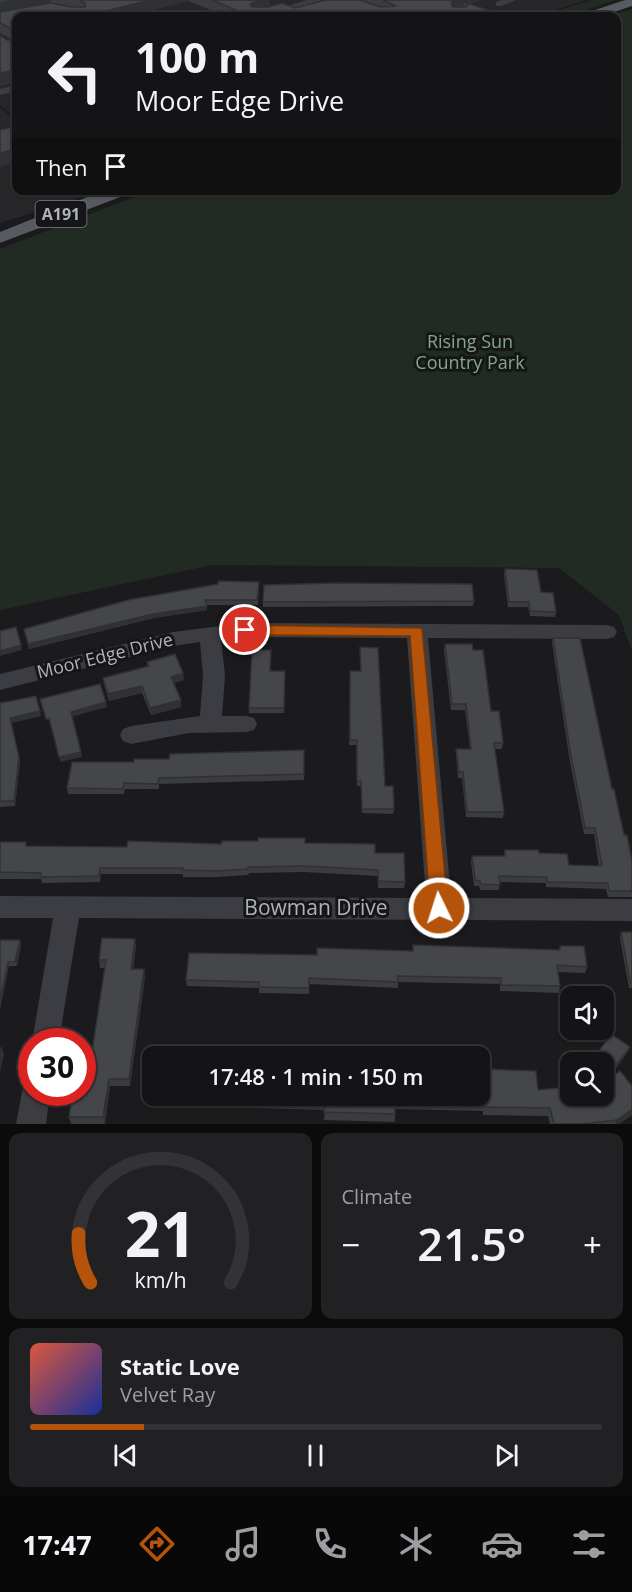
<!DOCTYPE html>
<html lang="en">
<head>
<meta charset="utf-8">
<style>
  body { margin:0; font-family:"Open Sans",sans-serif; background:#212123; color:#f1f3f6; height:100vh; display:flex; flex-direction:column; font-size:22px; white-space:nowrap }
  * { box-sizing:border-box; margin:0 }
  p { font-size:20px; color:#9d9ea1 }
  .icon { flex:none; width:33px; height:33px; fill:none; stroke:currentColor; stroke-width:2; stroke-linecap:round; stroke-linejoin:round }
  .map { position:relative; height:1124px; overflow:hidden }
  .details { display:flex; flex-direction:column; gap:9px; padding:9px; background:#0b0b0c; flex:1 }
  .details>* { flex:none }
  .guide { position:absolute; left:12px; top:12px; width:609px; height:183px; border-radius:12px; box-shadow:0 2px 4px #0004,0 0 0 2px #333335; background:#141416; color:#f1f3f6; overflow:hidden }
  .fabs { position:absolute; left:560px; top:986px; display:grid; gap:12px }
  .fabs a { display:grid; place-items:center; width:54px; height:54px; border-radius:12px; background:#141416; box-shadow:0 2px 4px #0004,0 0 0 2px #333335; font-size:30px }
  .speed { position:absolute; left:18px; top:1028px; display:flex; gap:12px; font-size:30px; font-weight:700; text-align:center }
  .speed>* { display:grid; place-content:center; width:78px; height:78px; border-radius:50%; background:#141416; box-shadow:0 2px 4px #0004,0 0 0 2px #333335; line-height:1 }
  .speed .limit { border:9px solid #d22; background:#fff; color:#111 }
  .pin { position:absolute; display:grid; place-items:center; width:51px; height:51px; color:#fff; margin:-26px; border:3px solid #fff; border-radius:50%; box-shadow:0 2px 6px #0007 }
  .me { position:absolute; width:66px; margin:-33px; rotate:356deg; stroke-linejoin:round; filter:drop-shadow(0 0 4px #0008) }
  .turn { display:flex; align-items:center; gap:21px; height:126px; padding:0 24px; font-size:27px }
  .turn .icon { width:78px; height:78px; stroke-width:2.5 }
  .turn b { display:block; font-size:42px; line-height:51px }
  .then { display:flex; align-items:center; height:57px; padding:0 24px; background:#0003; gap:12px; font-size:22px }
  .big { font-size:45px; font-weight:600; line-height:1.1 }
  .details .widget { flex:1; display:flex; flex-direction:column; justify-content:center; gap:9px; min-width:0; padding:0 21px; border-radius:12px; background:#212123 }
  .details .dial { align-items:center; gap:0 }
  .dial svg { height:156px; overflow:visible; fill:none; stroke:#333335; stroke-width:7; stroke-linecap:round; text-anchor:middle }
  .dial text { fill:#f1f3f6; stroke:none }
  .song { display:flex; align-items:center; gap:18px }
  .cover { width:72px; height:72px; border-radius:9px; background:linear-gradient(135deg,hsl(10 70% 55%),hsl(230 70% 35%)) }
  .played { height:6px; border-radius:3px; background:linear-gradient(90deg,#b45309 20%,#333335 20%) }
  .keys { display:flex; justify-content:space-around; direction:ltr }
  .heat { display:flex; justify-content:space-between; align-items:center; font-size:33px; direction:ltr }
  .details .tiles { flex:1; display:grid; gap:9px; grid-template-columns:1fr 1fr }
  .widget:last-child { grid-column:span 2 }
  .trip { position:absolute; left:142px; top:1046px; width:348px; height:60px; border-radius:12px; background:#141416; box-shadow:0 2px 4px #0004,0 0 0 2px #333335; font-weight:600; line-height:60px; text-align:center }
  .tab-bar { display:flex; height:96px; justify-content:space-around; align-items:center; background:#080809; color:#9d9ea1 }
  .tab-bar .icon { width:42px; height:42px }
  .tab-bar .current { color:#b45309 }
  .tab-bar b { font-size:27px; color:#f1f3f6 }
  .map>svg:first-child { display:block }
  .built { fill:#27272a }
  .green { fill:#222b23 }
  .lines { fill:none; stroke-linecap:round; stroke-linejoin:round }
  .minor { fill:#3c3d42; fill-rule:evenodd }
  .major { fill:#575a61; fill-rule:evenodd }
  .wall { fill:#3b3c40 }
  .shaded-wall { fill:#303134 }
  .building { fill:#45464a; stroke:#303134; stroke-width:1.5 }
  .route { fill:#b45309; stroke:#753606; stroke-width:1.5 }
  .labels { text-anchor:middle; stroke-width:6; stroke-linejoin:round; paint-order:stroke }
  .shield { fill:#161618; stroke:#80838c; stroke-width:1.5 }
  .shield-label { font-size:16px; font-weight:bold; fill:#adb2bd }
  .park-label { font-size:18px; fill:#84a786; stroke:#161618 }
  .street-label { font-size:18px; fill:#adb2bd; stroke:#161618 }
  .near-street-label { font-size:21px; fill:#adb2bd; stroke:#161618 }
</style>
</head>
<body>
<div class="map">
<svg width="632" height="1124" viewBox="0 0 632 1124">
  <rect width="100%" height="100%" fill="#1b1b1d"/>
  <path class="built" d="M0,0H588L535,16H16V119L0,105Z
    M0,107L16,121V190L99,192L0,223Z"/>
  <path class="green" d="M593,0H616L567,16H539Z
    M632,9V651L619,615L559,568L212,565L0,610V249L150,191L616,190V16H609Z"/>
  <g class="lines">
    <path class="minor" d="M307,0H323L268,16H253Z
      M501,0H516L502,6H496V2Z
      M169,10L180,16L165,15V11Z
      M16,85V91L0,95V89Z
      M245,623L607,625L614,627L617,632L614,637L607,639L428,638L451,898L632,899V921L79,918L59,1041L32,1042L53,918H0V896L426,898L407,638L245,637L221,639L225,675L222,716H246L254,718L257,724L254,730L246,732L189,733L131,744L123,741L120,735L123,729L131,726L200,716L203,675L200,642L173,646L0,690V674L173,632Z
      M32,1080V1092H50L46,1124H16L22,1092L26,1082Z"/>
    <path class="major" d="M625,0H632V6L602,16H584L586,13Z
      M105,190H130L128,194L0,243V232Z"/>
  </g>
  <path class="wall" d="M0,0H270V7L295,8L326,0H481L469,4L500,14V16H225L189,1L16,16V82L0,86V35L7,40H13L0,33Z
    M505,569L541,592L556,612L555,617L530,616L528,607H508L504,574Z
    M259,587L258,605H206L207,610L154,618L29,649L25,634Z
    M474,601L473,606H437L263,607V602Z
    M553,638L612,789L624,835L632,861V897H608L606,889L546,887V883L499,882V890H480L479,886H474L471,862L472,856H504L505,850L539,853L569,865L599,866L594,834H584L569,756L552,643Z
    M445,644L473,650L491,711L503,743L502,749H495L504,812L503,818L466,817L462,778H458L456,754V749H470L465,710H451L444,650Z
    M147,662L184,680L174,683L181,700V707L151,715L142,693L109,701L104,685L103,678L148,667Z
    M285,671L284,713H249V708Z
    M350,671L385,786L394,809L393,814L362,813L361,786H357L356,745H349Z
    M0,703L41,716L11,723L20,762L15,806L0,807Z
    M304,750V780L159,784V789H125L124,794H68L67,788L134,762L169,759Z
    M0,842L27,846L127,847L221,844L305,843L375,853L405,882L404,888H378V876L304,872L249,873L248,875L216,877H183V874H101L100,882L42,883L41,879H0Z
    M621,932H632V988H629L620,938Z
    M0,940H20L21,945L17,966H9Z
    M413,945L559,950L560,946L587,967L585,973L558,972L560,986L559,993L500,991V984L398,982V988L309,984V994L259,993V988L187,986L186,980L317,955L413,951Z
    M136,946L133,969H144L145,977L130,1086H110L105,1124H71L69,1117L86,1091L105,968H100L99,960Z
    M630,1047L628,1052L616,1068L597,1055L599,1051Z
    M632,1086V1115L619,1124H550L548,1116L483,1115V1111L395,1109V1122L324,1120L325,1110L157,1105L156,1097L538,1090Z"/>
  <path class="shaded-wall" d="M10,0H51V4L0,13V2Z
    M150,0H189V1L130,16H86Z
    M262,0H270V9L251,16L250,5L252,3Z
    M453,0H481L467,4L464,2V5L459,6V11L453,12L451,4Z
    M16,70V82L0,86V73Z
    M16,149V163L0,167V153Z
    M207,606V610L154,618L29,649L28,644L153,614Z
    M21,645L22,650L0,656V651Z
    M183,673L184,680L172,683L171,677Z
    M142,686V693L109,701L108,694Z
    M181,700V707L151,715L150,708Z
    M106,702L107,707L71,717V712Z
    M40,711L41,716L11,723L10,718Z
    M81,752L82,757L60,762L59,757Z
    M19,757L20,762L15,806L14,801Z
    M100,868L101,874L100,882L99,876Z
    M135,939L136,946L132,976L131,969Z
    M20,940L21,945L17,966L15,962Z
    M8,962L9,966L0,1011V1000Z
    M144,969L145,977L130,1086L129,1079Z
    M1,1045L4,1054L0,1072V1051Z
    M630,1047L628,1052L616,1068L617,1064Z
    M109,1079L110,1086L105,1124L103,1117Z
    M632,1109V1115L619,1124H615L617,1120Z"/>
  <path class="building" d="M79,0H150L86,16H16V70L0,73V35L7,40H16V31L0,23V12L50,3L72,7H85V3Z
    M212,0H262L252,3L250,5L253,7H268L282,3L295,8L326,0H360L380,7L396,6L383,0H459L453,1L451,4L453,7H466L468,5L464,2L500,14L493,16H250Z
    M16,126V149L0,153V130Z
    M505,569L537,570L541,592L553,593L556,612L530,611L529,602H509Z
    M218,581L259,582L257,600H205L207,606L153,614L28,644L24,629L128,600L218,584Z
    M336,583L472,584L474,601L263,602L264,585Z
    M16,627L21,645L0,651V631Z
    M553,638H580L612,789H614L624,835H627L632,861V891H609L608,883L547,882V877L499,876L500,885L481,884L480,881L475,880L472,856H505V850H538L539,853L567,854L569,865L602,866L595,828H585L570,750Z
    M445,644H472L473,650H483L491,711H499L502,734L503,743H494L504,812H467L463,772H459L456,749H471L466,704H452Z
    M360,647L378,648L385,786H393L394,809H362L361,781H357V740H350V671H361Z
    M252,650H271L270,671H285L284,708H249Z
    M175,654L183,673L171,677L181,700L150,708L142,686L108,694L103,678L149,666L147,662Z
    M100,684L106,702L71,712L81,752L59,757L49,718L46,719L40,699Z
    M36,696L40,711L10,718L19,757L14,801H0V703Z
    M304,750V774L159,778L158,784L124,783L123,789L67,788L72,762H134V759H169L170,754Z
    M258,838H305V843L375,844V853H404L405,882L378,881V870L304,866L248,867V869L216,871L182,870L183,868H100L99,876L40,877L41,873L0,872V842H26V846L127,847L128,841L221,844L222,841H258Z
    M621,932H632V982H630Z
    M102,938L135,939L131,969H144L129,1079H109L103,1117H69L73,1092L86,1091L106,960H99Z
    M0,940H20L15,962H8L0,1000Z
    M413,945L560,950V946H584L587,967L557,965L560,986L501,985V978L398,976V982L309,978V988L259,987V982L186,980L189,953L317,955V948L413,951Z
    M611,1034L630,1047L617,1064L599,1051Z
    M480,1069L536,1071L538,1090L570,1087V1095H603V1083L620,1071L632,1086V1109L617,1120L581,1124H554L550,1108L485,1107L484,1103L395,1101V1114L324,1112L325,1101L156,1097V1095H480Z"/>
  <path class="route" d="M245,625L422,628L448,908L445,914L439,916L432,914L430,908L410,636L245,635L238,630Z"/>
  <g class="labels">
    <rect class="shield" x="35.5" y="201" width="51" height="26" rx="4.5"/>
    <g class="shield-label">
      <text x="61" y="220">A191</text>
    </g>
    <g class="park-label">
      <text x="470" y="348">Rising Sun<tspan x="470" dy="21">Country Park</tspan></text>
    </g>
    <g class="street-label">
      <text transform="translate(105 656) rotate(-14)" y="6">Moor Edge Drive</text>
    </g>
    <g class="near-street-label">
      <text x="316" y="915">Bowman Drive</text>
    </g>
  </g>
</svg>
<div class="fabs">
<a><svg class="icon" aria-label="sound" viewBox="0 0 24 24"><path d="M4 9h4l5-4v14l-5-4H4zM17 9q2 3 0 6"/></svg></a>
<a><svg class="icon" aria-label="search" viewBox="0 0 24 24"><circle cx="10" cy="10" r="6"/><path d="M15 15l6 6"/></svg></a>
</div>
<div class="speed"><div class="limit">30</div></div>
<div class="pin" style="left:245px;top:630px;background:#d93025"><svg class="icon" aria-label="arrive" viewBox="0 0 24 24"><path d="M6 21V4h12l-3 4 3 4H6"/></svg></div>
<svg class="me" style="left:439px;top:908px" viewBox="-20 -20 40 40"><circle r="17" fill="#b45309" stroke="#fff" stroke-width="3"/><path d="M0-11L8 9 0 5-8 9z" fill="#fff"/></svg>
<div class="trip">17:48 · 1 min · 150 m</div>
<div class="guide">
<div class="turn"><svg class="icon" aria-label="left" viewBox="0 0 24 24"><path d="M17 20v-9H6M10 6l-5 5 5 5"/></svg><div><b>100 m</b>Moor Edge Drive</div></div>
<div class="then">Then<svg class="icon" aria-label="arrive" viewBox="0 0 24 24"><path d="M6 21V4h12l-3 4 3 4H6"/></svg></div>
</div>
</div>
<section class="details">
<div class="tiles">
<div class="widget dial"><svg viewBox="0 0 100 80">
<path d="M14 69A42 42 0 1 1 86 69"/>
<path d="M14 69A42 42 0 0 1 8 44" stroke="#b45309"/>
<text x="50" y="56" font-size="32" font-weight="700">21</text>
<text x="50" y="72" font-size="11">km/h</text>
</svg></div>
<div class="widget"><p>Climate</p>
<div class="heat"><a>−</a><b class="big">21.5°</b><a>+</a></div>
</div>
<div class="widget">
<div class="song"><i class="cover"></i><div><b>Static Love</b><p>Velvet Ray</p></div></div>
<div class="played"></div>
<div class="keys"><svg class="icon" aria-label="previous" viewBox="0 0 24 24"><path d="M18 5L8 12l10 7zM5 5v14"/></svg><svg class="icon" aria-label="pause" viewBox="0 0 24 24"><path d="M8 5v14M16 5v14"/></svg><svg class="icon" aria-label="next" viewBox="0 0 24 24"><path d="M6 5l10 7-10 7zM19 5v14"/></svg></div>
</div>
</div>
</section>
<nav class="tab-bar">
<b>17:47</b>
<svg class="icon current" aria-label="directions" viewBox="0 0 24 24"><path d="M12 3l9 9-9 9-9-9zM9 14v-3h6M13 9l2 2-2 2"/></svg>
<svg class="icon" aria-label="music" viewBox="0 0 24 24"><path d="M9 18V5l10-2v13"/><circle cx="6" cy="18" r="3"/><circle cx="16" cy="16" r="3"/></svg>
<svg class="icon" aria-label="phone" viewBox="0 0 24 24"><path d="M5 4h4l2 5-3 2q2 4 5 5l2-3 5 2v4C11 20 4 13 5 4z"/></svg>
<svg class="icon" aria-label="climate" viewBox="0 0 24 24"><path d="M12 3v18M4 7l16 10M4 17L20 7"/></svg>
<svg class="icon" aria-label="car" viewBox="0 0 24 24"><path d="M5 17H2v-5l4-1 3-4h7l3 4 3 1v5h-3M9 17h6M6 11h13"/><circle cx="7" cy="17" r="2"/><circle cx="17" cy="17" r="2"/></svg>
<svg class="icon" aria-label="filters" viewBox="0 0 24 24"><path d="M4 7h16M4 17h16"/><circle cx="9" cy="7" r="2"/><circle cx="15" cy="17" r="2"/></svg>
</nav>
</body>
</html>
